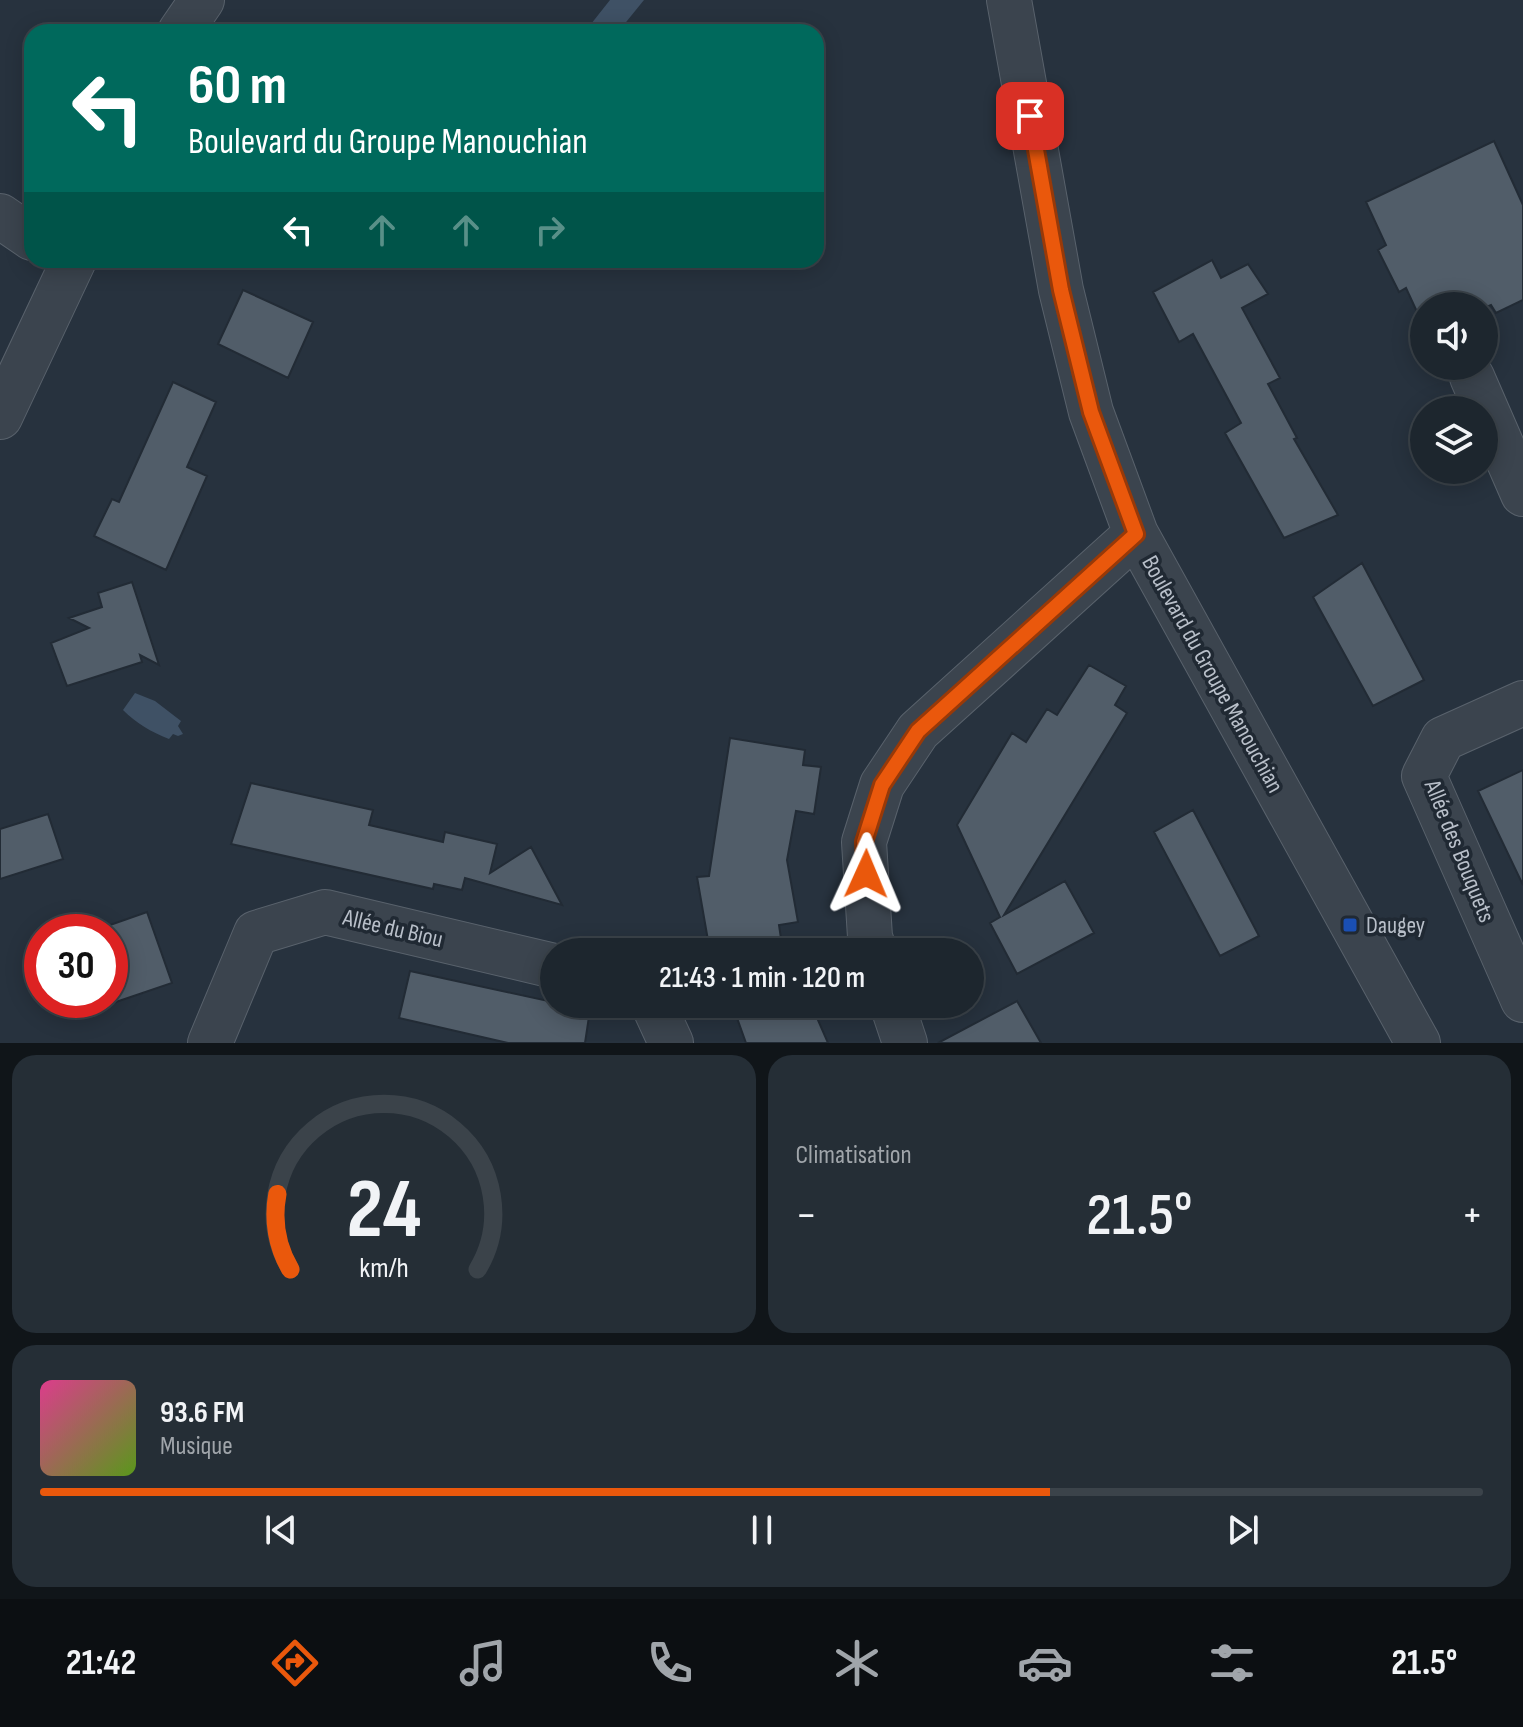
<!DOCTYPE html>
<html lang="fr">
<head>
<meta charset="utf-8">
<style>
  body { margin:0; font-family:"Sofia Sans Condensed",sans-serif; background:#252e36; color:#f1f3f6; height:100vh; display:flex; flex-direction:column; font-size:30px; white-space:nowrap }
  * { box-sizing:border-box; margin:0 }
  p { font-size:26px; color:#a0a5aa }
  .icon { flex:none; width:44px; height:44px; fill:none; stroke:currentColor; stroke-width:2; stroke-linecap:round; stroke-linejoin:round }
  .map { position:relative; height:1043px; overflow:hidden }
  .details { display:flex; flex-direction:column; gap:12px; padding:12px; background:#101519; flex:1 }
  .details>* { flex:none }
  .hud { position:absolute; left:24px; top:24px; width:800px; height:244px; border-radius:24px; box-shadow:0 4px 20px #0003,0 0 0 2px #3b434a; background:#00695c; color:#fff; overflow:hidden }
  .controls { position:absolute; left:1410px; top:292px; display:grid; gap:16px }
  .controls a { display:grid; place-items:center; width:88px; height:88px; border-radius:50%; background:#1d262e; box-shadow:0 4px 20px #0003,0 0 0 2px #3b434a; font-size:40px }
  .speed { position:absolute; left:24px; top:914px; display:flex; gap:16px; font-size:40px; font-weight:700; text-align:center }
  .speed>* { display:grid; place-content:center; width:104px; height:104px; border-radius:50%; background:#1d262e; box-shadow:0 4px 20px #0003,0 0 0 2px #3b434a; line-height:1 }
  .speed .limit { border:12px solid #d22; background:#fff; color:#111 }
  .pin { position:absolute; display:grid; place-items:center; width:68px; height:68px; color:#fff; margin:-34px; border-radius:16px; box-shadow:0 4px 12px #0006 }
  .me { position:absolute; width:88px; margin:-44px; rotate:1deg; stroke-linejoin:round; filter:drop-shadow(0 0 6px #0008) }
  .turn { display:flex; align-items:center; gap:28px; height:168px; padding:0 32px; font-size:36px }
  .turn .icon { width:104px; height:104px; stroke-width:2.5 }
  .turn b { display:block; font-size:56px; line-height:68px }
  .lanes { display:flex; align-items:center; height:76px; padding:0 32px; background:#0003; justify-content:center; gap:40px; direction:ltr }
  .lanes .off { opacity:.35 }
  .big { font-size:60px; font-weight:600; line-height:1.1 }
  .details .tile { flex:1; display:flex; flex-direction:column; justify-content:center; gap:12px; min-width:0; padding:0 28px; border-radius:24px; background:#252e36 }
  .details .dial { align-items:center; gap:0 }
  .dial svg { height:208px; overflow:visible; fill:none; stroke:#3b434a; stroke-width:7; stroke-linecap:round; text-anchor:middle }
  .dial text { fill:#f1f3f6; stroke:none }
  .song { display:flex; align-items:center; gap:24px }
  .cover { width:96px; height:96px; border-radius:12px; background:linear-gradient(135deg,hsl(330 70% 55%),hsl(90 70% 35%)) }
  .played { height:8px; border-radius:4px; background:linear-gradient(90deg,#ea580c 70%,#3b434a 70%) }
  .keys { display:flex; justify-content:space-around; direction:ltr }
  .heat { display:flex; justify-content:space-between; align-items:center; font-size:44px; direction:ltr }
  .details .tiles { flex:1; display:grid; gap:12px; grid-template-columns:1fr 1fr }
  .tile:last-child { grid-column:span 2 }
  .trip { position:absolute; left:540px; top:938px; width:444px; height:80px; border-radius:40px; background:#1d262e; box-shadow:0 4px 20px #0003,0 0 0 2px #3b434a; font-weight:600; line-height:80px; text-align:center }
  .tab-bar { display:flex; height:128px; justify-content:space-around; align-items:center; background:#0c0f12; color:#a0a5aa }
  .tab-bar .icon { width:56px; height:56px }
  .tab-bar .selected { color:#ea580c }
  .tab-bar b { font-size:36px; color:#f1f3f6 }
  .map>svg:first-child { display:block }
  .water { fill:#3f5165 }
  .building { fill:#515d69; stroke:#222b35; stroke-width:2 }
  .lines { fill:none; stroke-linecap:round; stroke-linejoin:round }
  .minor-casing { stroke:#59626c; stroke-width:46 }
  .minor { stroke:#3b444e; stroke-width:44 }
  .route-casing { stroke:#983908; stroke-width:20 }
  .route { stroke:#ea580c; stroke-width:14 }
  .transit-dot { fill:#1a4fb4; stroke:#202933; stroke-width:3 }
  .labels { text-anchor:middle; stroke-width:7; stroke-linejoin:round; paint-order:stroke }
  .street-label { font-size:24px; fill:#b8bfc9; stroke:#202933 }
  .poi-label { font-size:24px; fill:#b8bfc9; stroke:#202933; text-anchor:start }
</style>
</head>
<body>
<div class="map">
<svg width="1523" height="1043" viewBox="0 0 1523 1043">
  <rect width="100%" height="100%" fill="#27323e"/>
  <path class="water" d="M610,0H644L618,32H601L591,24Z
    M135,693L155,701L181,721L178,726L183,734L178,736L173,734L169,739C151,732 136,723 123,710Z"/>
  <path class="building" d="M1494,141L1523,205V300L1496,313L1491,305L1484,308V306H1424V327L1406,288L1399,292L1378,250L1386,245L1366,202Z
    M1212,260L1221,278L1248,264L1268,294L1242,308L1280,378L1268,384L1297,438L1294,439L1338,515L1284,538L1225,433L1241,423L1193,334L1179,342L1153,292Z
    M243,290L313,322L288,378L218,344Z
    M173,382L216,402L187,467L207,476L166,570L94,536L112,499L119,502Z
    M1362,563L1424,680L1373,706L1313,597Z
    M132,582L159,665L140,655L142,662L67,686L51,643L89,628L69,618L102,607L98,593Z
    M1089,665L1126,686L1115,705L1127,713L1004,915L1065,881L1094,933L1017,974L990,923L1000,917L957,825L1012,733L1026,742L1047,709L1057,715Z
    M730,738L805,750L803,765L821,767L814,814L796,811L787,860L798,922L779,925L783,952H710L697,877L709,876Z
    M1523,770V885L1478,791Z
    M251,783L373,810L369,825L443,842L445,832L497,844L490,873L531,847L562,905L465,878L462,890L434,884L433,889L231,844Z
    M1193,810L1259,936L1220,956L1154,832Z
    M48,814L63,859L0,879V829Z
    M147,912L172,983L110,1004V925Z
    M410,971L590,1010L585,1043H508L399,1018Z
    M1017,1001L1041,1043H938Z
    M732,1004H811L828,1043H746Z"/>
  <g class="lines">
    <g class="minor-casing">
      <path id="minor" d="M1009,0L1061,290L1091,412L1136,534L1418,1043
        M180,32L202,0
        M0,216L32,238
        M1472,377L1523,494
        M0,417L74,260
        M1523,703L1443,739L1424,776L1523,1000
        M875,952L870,937L864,842L882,785L918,731L1136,534
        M653,1004L671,1043
        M892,1004L905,1043
        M210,1043L256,933L325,912L554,966"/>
    </g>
    <use href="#minor" class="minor"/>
  </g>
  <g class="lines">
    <g class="route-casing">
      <path id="route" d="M866,874L864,842L882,785L918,731L1136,534L1091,412L1061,290L1030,116"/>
    </g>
    <use href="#route" class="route"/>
  </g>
  <rect class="transit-dot" x="1342" y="917" width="16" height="16" rx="4"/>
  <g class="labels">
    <g class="street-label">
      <text transform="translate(1213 674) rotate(61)" y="8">Boulevard du Groupe Manouchian</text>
      <text transform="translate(1460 851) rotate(68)" y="8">Allée des Bouquets</text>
      <text transform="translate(393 928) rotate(13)" y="8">Allée du Biou</text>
    </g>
    <g class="poi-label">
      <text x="1366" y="933">Daugey</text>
    </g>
  </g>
</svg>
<div class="controls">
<a><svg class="icon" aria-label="sound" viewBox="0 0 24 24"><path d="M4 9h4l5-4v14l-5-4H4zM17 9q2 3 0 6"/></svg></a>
<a><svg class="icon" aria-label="layers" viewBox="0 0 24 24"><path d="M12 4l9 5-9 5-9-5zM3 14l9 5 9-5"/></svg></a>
</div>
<div class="speed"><div class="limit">30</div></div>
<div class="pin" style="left:1030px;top:116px;background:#d93025"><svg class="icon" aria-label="arrive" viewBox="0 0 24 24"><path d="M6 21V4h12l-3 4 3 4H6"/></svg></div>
<svg class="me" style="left:866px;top:874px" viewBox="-20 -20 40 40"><path d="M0-17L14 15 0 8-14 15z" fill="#ea580c" stroke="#fff" stroke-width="4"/></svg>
<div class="trip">21:43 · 1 min · 120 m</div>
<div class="hud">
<div class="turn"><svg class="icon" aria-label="left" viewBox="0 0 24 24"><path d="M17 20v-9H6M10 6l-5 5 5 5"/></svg><div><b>60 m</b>Boulevard du Groupe Manouchian</div></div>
<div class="lanes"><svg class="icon" aria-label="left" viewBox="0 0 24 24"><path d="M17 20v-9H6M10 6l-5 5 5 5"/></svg><svg class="icon off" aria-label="ahead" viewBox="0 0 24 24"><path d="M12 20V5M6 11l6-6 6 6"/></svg><svg class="icon off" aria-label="ahead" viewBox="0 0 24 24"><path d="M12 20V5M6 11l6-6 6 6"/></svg><svg class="icon off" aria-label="right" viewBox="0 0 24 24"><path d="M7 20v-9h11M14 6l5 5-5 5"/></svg></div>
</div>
</div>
<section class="details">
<div class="tiles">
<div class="tile dial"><svg viewBox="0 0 100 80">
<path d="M14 69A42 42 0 1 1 86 69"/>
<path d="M14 69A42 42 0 0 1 9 40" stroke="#ea580c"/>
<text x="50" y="56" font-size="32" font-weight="700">24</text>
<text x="50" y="72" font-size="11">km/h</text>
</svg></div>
<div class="tile"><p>Climatisation</p>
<div class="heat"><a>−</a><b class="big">21.5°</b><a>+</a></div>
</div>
<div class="tile">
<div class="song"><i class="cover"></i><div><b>93.6 FM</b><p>Musique</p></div></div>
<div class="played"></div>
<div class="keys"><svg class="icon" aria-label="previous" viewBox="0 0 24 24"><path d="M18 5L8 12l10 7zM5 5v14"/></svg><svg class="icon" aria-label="pause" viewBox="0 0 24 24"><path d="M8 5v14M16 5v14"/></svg><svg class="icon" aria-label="next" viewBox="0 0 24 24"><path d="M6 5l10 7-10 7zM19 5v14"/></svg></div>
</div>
</div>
</section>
<nav class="tab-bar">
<b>21:42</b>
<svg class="icon selected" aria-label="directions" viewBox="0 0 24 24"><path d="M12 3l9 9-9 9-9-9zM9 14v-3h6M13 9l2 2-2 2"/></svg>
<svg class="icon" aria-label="music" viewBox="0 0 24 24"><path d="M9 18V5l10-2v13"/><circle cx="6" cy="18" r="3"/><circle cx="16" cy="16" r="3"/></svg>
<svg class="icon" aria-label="phone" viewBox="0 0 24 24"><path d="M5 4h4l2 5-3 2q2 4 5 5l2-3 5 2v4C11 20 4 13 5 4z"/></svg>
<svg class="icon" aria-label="climate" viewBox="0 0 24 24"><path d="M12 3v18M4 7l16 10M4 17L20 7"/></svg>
<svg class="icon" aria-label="car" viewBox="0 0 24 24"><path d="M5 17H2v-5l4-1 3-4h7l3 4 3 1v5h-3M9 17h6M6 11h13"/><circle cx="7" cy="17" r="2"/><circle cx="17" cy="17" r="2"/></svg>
<svg class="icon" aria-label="filters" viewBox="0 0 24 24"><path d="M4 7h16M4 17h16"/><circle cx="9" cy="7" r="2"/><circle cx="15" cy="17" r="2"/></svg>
<b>21.5°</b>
</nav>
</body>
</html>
